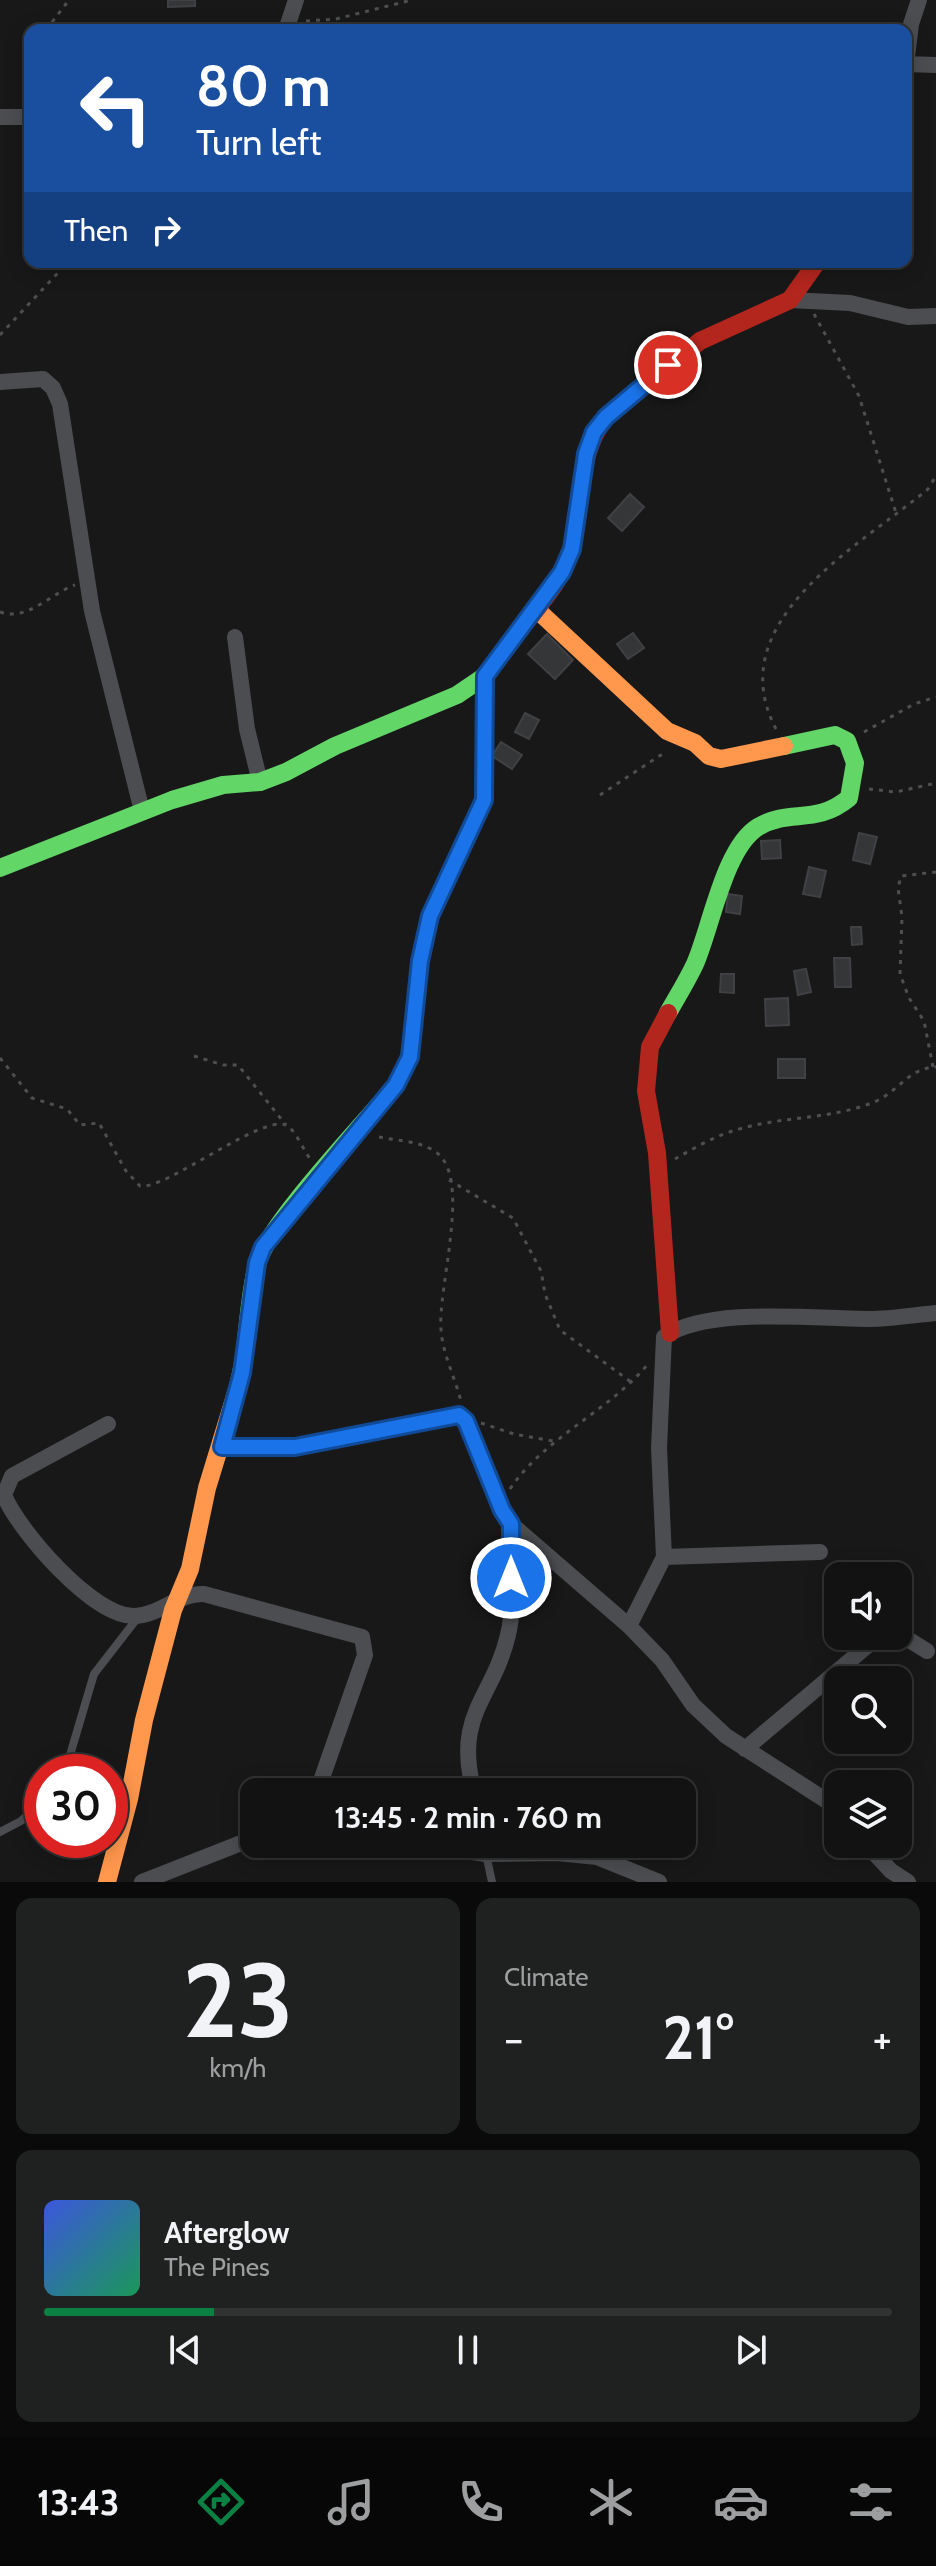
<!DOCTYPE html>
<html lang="en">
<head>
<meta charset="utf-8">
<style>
  body { margin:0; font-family:Cabin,sans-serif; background:#1f2020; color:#f1f3f6; height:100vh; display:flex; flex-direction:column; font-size:30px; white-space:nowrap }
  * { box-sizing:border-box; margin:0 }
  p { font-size:26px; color:#9c9e9f }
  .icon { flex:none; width:44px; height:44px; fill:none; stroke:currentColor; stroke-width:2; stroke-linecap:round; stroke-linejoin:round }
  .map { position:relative; height:1882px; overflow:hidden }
  .drawer { display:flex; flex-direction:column; gap:16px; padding:16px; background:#0a0a0a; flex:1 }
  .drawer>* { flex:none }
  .top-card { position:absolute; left:24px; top:24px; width:888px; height:244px; border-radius:16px; box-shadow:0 4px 20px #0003,0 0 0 2px #313232; background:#1a4fa0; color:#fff; overflow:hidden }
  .buttons { position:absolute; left:824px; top:1562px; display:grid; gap:16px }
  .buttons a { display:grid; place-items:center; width:88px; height:88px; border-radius:16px; background:#121212; box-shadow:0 4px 20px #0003,0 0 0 2px #313232; font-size:40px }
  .speed { position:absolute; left:24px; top:1754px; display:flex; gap:16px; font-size:40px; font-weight:700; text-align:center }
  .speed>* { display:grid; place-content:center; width:104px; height:104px; border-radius:50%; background:#121212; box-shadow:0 4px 20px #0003,0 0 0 2px #313232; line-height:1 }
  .speed .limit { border:12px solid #d22; background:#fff; color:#111 }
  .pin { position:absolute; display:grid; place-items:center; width:68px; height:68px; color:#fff; margin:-34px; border:4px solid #fff; border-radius:50%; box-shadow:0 2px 8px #0007 }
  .me { position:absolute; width:88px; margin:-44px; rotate:0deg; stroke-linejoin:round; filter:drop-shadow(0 0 6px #0008) }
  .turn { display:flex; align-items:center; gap:28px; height:168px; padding:0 40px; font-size:36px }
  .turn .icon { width:104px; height:104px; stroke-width:2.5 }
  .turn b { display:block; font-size:56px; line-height:68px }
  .then { display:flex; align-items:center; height:76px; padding:0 40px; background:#0003; gap:16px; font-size:30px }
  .big { font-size:60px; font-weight:700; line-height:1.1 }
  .drawer .tile { flex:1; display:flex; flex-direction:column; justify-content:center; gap:12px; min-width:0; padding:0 28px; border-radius:16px; background:#1f2020 }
  .drawer .dial { align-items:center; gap:0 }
  .dial b { font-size:104px; line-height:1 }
  .song { display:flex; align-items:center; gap:24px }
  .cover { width:96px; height:96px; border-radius:12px; background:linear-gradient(135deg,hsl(230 70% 55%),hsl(150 70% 35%)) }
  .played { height:8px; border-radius:4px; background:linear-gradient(90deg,#0b8043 20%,#313232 20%) }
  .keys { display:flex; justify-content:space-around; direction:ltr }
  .heat { display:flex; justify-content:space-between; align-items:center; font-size:44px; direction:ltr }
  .drawer .tiles { flex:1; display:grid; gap:16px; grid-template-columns:1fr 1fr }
  .tile:last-child { grid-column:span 2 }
  .trip { position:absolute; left:240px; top:1778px; width:456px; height:80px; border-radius:16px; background:#121212; box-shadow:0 4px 20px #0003,0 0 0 2px #313232; font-weight:700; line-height:80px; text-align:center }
  .tab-bar { display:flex; height:128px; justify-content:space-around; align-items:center; background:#070707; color:#9c9e9f }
  .tab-bar .icon { width:56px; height:56px }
  .tab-bar .current { color:#0b8043 }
  .tab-bar b { font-size:36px; color:#f1f3f6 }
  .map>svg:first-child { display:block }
  .building { fill:#353638; stroke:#404144; stroke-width:2 }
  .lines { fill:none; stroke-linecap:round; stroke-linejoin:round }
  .path { stroke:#4e4f53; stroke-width:3; stroke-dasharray:4 6; stroke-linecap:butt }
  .lane { stroke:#4c4d51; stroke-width:8 }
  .street { stroke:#4c4d51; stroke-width:16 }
  .fast { stroke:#63d668; stroke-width:18 }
  .slow { stroke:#ff974d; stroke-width:18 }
  .jam { stroke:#b3261e; stroke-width:18 }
  .route-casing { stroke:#114b97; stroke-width:20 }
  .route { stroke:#1a73e8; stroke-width:14 }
</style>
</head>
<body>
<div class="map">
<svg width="936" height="1882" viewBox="0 0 936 1882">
  <rect width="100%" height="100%" fill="#181818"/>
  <path class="building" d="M168,0H195V6L168,7Z
    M630,494L644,507L622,531L608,518Z
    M633,633L644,648L628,659L617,644Z
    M547,634L573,660L555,679L528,654Z
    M525,713L539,720L529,739L515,732Z
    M501,742L522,755L512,769L492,756Z
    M859,833L877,837L870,864L853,860Z
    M780,840L781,858L762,859L761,841Z
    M809,867L826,871L820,897L803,894Z
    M728,894L742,896L740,914L726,912Z
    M851,927H861L862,944L852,945Z
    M834,958H850L851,987H835Z
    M806,969L811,992L798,995L794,971Z
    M721,974H734V993L720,992Z
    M788,998L789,1025L766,1026L765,999Z
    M778,1059H805V1078H778Z"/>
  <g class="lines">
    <path class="path" d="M306,21L336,19L412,0
      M46,30L69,0
      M814,314L859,396L896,513
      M0,335L68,262
      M0,612C27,622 51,593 75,585
      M776,729C719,621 860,546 928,489L936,476
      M864,732L914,704L936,697
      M869,789L896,792L936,783
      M600,795L667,751
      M194,1056L223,1065H238L286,1125
      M0,1058L32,1098L67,1109L80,1125L99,1123L126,1171L140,1186C164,1191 260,1115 286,1125C295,1129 305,1153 311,1160
      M933,1067L924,1021L909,998L900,974L902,917L898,888L901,876L936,872
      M379,1137C398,1141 429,1141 442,1158C468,1190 438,1289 441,1329C442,1352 455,1378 461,1401
      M675,1159C694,1148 715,1136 736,1130C780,1116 830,1120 874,1102C900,1091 908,1068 936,1067
      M449,1180L513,1218L541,1271L545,1294L560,1330L631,1382
      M481,1423L514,1434L558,1442
      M510,1489C545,1437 608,1412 648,1364"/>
    <path class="lane" d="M65,1772L94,1674L139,1616
      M0,1832L21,1821L42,1802
      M486,1854L492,1882"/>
    <path class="street" d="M286,30L296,0
      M906,64L911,24L919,0
      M906,64L936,65
      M0,117H30
      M790,300L850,303L908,317L936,316
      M0,382L43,379L53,388L60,404L92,611L142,811
      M235,637L247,729L260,782
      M108,1424L12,1476L4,1495C18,1530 94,1618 135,1616C160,1615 178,1593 204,1594L362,1637L365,1655L322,1778V1792
      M222,1447H295L459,1415L466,1421L502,1510L511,1524L629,1626L662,1660L693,1705L726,1736L830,1803L838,1812
      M664,1557L820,1552
      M629,1626L664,1557L659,1448L664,1337C707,1306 817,1319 869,1319C891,1319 914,1315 936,1313
      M898,1633L927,1651
      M745,1749L879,1636
      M474,1792C453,1714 493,1699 508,1635C516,1600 512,1560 511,1524
      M415,1844L486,1854L557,1853L597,1857L659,1882
      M866,1844L891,1871L908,1882
      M142,1882L254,1838"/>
    <path class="fast" d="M0,868L172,800L223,785L260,782L286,772L335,746L457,695L485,676L512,640
      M668,1013C677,997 687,981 695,964C711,928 724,848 758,827C790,808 815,826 849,798L855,763L847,741L835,735L784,746
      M236,1393C249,1351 246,1307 257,1265C267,1224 365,1123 396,1085L410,1057L420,961L430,916L484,800L485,676"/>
    <path class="slow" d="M535,608L667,731L695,743L709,756L721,759L784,746
      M107,1882L129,1799L144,1720L173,1610L190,1569L207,1488L236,1393"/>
    <path class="jam" d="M512,640C532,612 564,581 572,547C583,503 576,454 606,417L700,341L790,300L817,262
      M668,1013L650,1047L646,1091L657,1153L670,1333"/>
  </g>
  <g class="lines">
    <g class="route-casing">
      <path id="route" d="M511,1578V1524L502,1510L466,1421L459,1415L295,1447H222L242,1373L257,1263L263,1247L396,1085L410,1057L420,961L430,916L484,800L485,676L562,572L572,549L586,454L594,432L606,417L668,365"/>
    </g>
    <use href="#route" class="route"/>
  </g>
</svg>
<div class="buttons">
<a><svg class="icon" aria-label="sound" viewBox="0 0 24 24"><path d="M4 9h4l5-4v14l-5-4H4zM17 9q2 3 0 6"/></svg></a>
<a><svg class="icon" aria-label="search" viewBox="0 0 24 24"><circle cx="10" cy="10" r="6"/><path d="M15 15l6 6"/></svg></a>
<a><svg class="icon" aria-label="layers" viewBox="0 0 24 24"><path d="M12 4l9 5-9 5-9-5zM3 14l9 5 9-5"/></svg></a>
</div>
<div class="speed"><div class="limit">30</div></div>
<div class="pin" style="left:668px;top:365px;background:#d93025"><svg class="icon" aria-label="arrive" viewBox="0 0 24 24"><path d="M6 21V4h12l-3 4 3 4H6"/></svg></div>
<svg class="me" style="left:511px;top:1578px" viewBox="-20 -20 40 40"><circle r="17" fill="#1a73e8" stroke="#fff" stroke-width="3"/><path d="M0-11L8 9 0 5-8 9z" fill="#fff"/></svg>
<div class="trip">13:45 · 2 min · 760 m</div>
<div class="top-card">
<div class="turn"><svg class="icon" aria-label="left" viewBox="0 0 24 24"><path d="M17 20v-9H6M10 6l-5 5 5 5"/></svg><div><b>80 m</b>Turn left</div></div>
<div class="then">Then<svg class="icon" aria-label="right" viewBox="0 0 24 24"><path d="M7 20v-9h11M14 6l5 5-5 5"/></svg></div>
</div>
</div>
<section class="drawer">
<div class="tiles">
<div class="tile dial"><b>23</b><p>km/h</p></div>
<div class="tile"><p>Climate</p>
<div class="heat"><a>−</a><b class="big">21°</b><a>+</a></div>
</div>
<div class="tile">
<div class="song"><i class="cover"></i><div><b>Afterglow</b><p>The Pines</p></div></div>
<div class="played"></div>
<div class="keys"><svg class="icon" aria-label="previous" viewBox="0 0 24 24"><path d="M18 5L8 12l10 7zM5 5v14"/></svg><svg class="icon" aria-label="pause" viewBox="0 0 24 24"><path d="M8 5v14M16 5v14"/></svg><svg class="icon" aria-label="next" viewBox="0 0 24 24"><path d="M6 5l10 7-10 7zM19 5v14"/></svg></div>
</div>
</div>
</section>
<nav class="tab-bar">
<b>13:43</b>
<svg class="icon current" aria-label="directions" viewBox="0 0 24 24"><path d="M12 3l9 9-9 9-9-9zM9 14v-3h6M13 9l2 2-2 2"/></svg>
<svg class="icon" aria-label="music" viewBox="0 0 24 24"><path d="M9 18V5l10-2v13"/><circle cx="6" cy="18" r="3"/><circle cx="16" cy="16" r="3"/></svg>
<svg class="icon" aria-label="phone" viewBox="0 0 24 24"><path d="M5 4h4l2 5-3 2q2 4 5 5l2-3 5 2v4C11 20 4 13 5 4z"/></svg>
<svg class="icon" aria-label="climate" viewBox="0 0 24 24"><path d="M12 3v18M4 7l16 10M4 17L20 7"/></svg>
<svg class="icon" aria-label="car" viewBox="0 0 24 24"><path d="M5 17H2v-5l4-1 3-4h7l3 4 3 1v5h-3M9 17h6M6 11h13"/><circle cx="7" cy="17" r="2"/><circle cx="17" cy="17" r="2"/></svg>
<svg class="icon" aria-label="filters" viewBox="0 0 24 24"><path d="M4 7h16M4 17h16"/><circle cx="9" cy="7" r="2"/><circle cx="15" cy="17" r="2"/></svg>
</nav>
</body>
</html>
